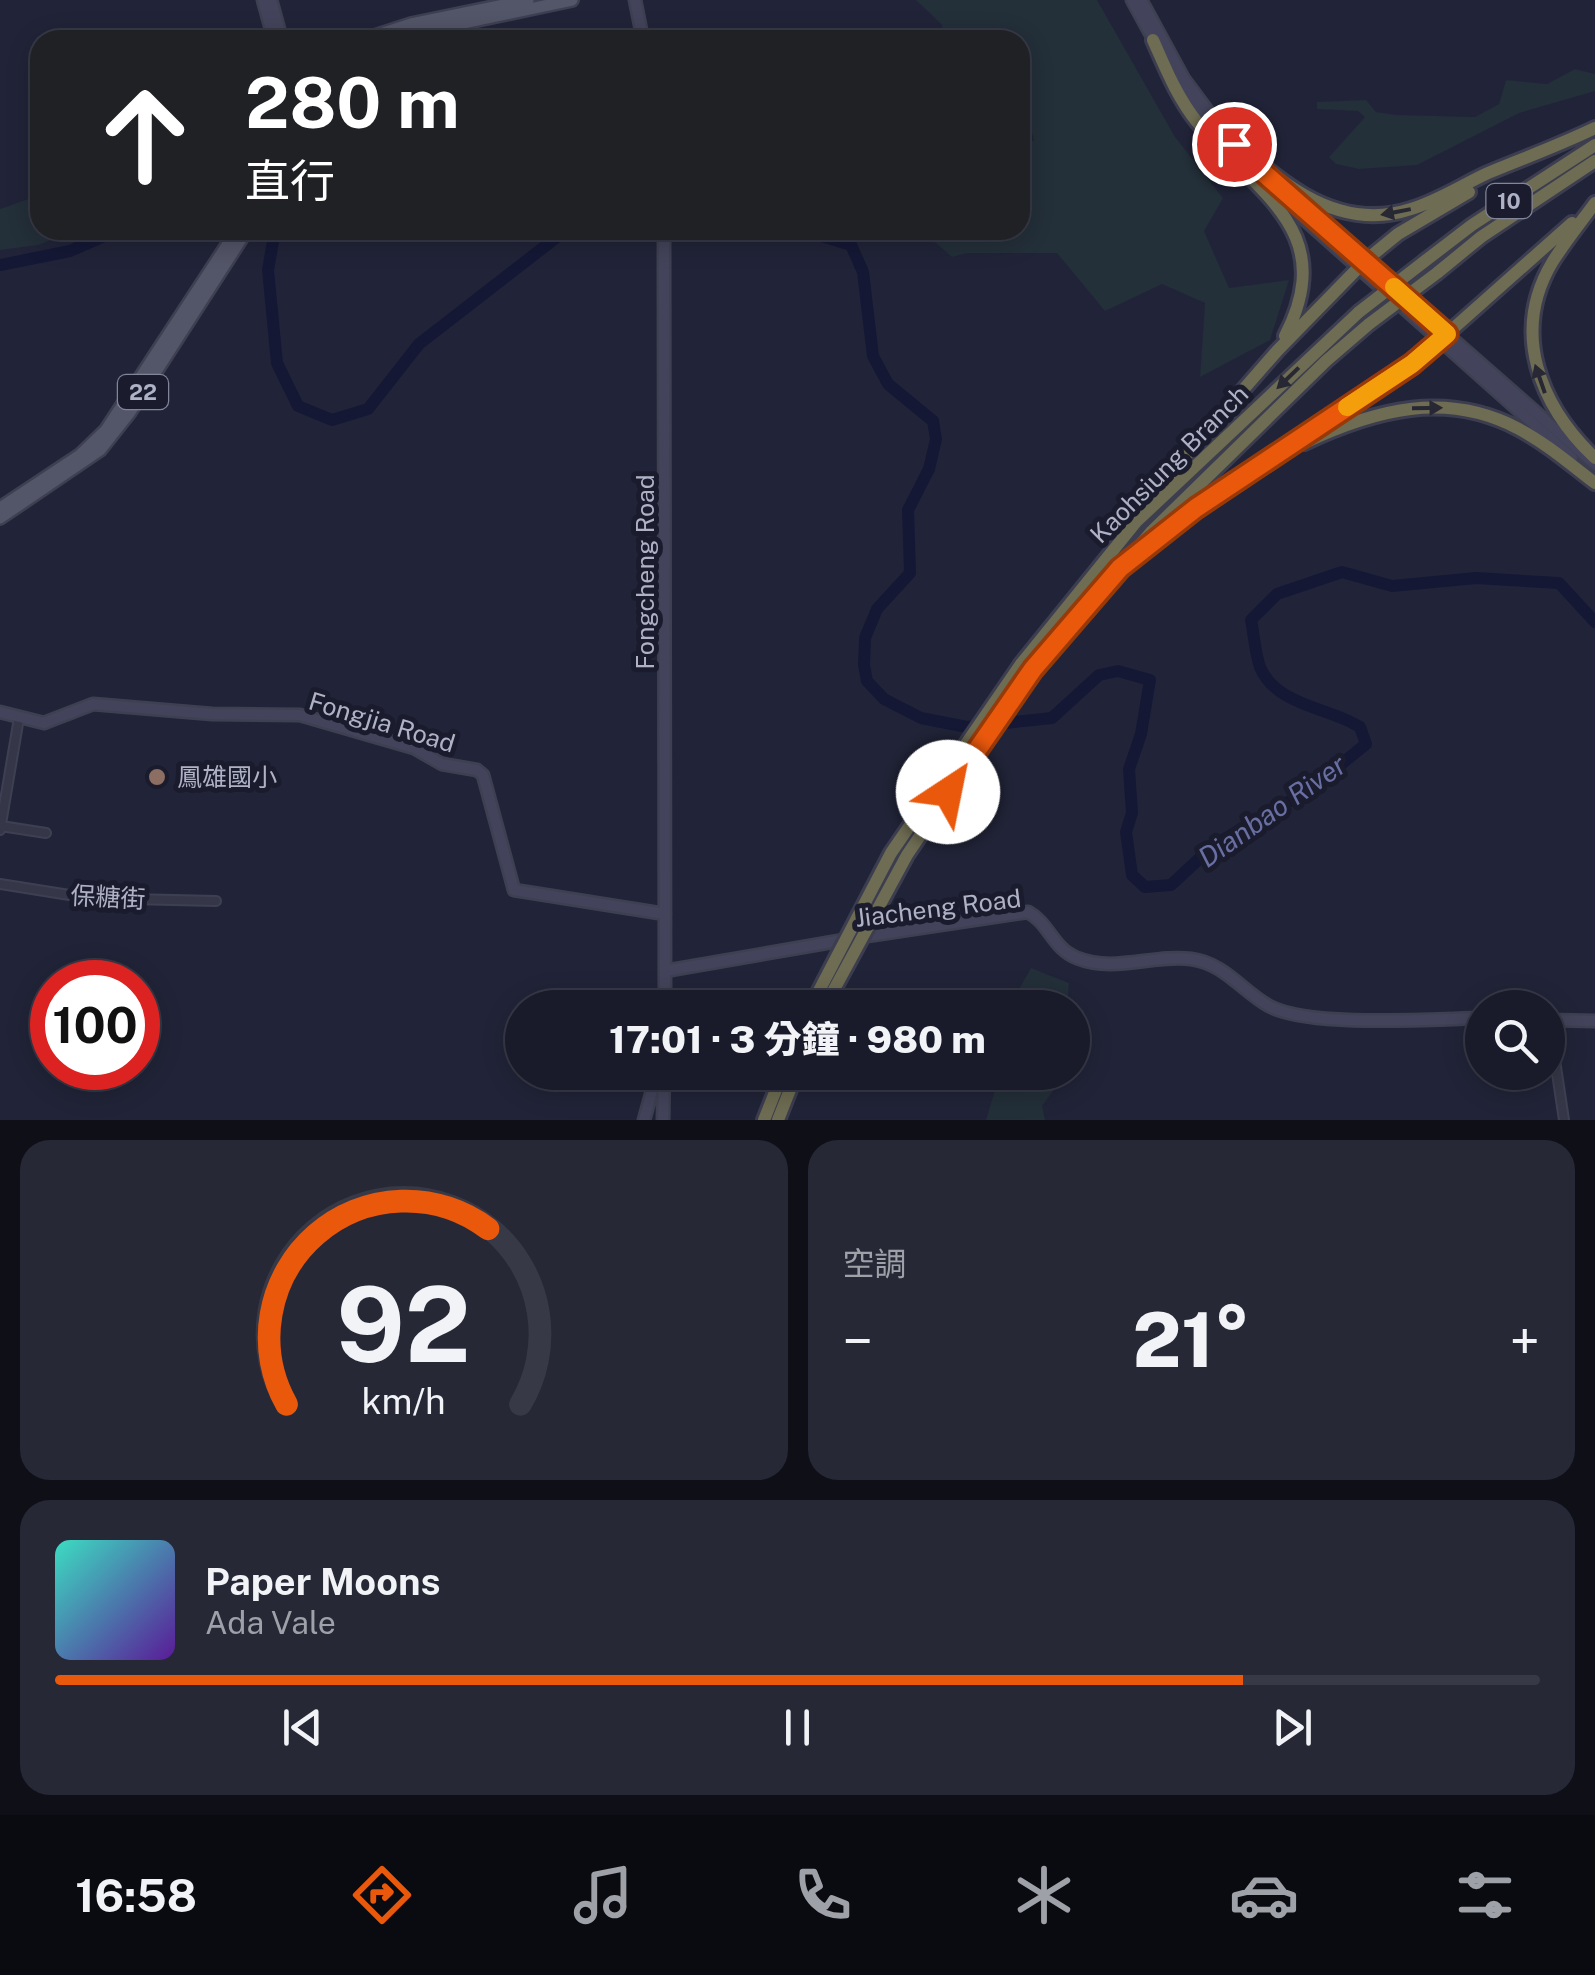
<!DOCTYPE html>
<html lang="zh-TW">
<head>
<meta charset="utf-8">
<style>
  body { margin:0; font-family:"Public Sans","Noto Sans TC",sans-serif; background:#262836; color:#f1f3f6; height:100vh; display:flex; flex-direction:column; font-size:38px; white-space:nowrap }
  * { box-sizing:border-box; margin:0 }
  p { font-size:32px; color:#9fa1a8 }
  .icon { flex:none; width:55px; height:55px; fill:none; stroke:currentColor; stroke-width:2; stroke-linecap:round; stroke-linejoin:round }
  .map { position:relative; height:1120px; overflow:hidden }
  .side { display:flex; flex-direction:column; gap:20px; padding:20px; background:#0e0f17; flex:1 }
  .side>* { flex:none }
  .hud { position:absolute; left:30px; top:30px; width:1000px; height:210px; border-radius:30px; box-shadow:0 5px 25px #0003,0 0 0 2px #373947; background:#202124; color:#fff; overflow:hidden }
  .tools { position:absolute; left:1465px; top:990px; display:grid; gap:20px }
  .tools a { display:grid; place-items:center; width:100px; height:100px; border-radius:50%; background:#191b2a; box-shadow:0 5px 25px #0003,0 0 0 2px #373947; font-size:50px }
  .speed { position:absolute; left:30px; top:960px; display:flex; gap:20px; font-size:50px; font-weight:700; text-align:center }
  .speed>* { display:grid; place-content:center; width:130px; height:130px; border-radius:50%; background:#191b2a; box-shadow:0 5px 25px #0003,0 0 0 2px #373947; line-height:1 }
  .speed .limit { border:15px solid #d22; background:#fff; color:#111 }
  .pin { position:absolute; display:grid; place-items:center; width:85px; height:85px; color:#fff; margin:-42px; border:5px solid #fff; border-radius:50%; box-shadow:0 2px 10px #0007 }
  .me { position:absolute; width:110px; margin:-55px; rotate:34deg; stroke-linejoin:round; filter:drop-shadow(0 0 8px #0008) }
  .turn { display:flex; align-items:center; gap:35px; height:210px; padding:0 50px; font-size:45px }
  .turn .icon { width:130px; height:130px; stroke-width:2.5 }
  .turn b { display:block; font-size:70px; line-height:85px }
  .big { font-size:75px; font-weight:800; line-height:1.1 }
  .side .widget { flex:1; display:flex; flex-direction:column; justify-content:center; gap:15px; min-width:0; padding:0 35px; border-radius:30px; background:#262836 }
  .side .dial { align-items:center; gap:0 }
  .dial svg { height:260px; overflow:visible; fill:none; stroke:#373947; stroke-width:7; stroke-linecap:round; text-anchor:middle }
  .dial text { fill:#f1f3f6; stroke:none }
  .song { display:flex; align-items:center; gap:30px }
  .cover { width:120px; height:120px; border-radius:15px; background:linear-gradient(135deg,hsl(170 70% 55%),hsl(270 70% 35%)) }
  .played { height:10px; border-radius:5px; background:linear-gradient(90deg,#ea580c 80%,#373947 80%) }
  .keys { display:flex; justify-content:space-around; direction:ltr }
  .heat { display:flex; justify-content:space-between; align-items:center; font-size:55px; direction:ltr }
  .side .tiles { flex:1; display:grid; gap:20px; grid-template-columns:1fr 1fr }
  .widget:last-child { grid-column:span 2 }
  .trip { position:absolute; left:505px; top:990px; width:585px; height:100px; border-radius:50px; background:#191b2a; box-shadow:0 5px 25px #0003,0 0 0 2px #373947; font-weight:800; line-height:100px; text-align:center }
  .tabs { display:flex; height:160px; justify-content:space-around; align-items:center; background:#0a0b11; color:#9fa1a8 }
  .tabs .icon { width:70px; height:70px }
  .tabs .selected { color:#ea580c }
  .tabs b { font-size:45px; color:#f1f3f6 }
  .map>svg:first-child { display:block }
  .green { fill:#232f39 }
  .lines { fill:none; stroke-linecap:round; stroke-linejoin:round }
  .river { stroke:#151835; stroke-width:12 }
  .street-casing { stroke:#3e4052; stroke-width:12 }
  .secondary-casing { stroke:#3e4052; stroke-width:15 }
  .primary-casing { stroke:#3e4052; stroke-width:16 }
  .highway-casing { stroke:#3c3e50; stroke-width:18 }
  .street { stroke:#353748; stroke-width:8 }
  .secondary { stroke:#43445b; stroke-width:10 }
  .primary { stroke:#535568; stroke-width:11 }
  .highway { stroke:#6e6c52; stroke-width:12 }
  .highway-bridge-casing { stroke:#3c3e50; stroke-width:18; stroke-linecap:butt }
  .highway-bridge { stroke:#6e6c52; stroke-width:12 }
  .oneway { fill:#272833 }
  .route-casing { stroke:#983908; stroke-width:25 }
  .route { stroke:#ea580c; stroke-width:18 }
  .slow { stroke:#f59e0b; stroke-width:18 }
  .education-dot { fill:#8d6e63; stroke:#1a1c2d; stroke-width:4 }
  .labels { text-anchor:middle; stroke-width:10; stroke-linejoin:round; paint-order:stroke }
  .shield { fill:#1a1c2d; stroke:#828497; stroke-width:2.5 }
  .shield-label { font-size:22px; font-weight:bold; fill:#afb1c5 }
  .street-label { font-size:25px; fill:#afb1c5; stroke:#1a1c2d }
  .poi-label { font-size:25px; fill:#afb1c5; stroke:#1a1c2d; text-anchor:start }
  .water-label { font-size:28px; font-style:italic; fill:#696fa3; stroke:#1a1c2d }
</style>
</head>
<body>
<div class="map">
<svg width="1595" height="1120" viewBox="0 0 1595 1120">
  <rect width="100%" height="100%" fill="#212438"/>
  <path class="green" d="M916,0H1097L1175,137L1223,198L1204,231L1229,288L1289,280L1270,340L1200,377L1205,303L1162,284L1105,311L1057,253H967L952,257L921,230H1020V150L1034,140L1020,90V40H944L942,25Z
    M1575,69L1595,74V91L1519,113L1417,165L1359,169L1336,164L1329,157L1365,117L1358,111L1317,109V102L1366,100L1376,112L1397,115L1475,117L1499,104L1506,80L1547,84Z
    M40,195V230H76L38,245L0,250V209Z
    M1031,968L1069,983L1067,1007H1009Z
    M1000,1073H1061V1080L1042,1106L1045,1120H986Z"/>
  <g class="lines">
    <path class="river" d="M275,230L268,270L277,363L298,406L332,420L368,409L419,344L566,230
      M802,230L851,245L863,272L873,356L888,384L933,421L936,439L929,469L908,510L910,573L877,609L865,638L864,665L867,681L884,699L921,718L967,727L1052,718L1099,675L1118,671L1150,680L1141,734L1129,769L1132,813L1126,832L1132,875L1145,887L1171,885L1213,846L1312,788L1366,744L1360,727C1329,707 1276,706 1260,667C1255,653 1254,635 1251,620L1277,594L1342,572L1392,586L1476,578L1559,583L1595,622
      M0,265L70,251L118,230"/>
    <g class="street-casing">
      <path id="street" d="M1,826L46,833
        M0,830L19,718
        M0,884L88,898L216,901
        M1549,1020L1564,1120"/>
    </g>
    <g class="secondary-casing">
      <path id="secondary" d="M263,0L274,40
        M271,0L282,40
        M635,0L643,40
        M1132,0L1156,44
        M1141,0L1184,79L1216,122
        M1177,80L1220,139
        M1261,171L1595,464
        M1260,180L1572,458
        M664,230L665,1008
        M0,712L44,723L93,704L212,714L300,715L414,748L442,764L477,770L483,775L514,890L665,914
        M665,971L867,936L1028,912C1049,923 1053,949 1077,958C1114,973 1154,954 1191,959C1224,963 1242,991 1269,1006C1310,1028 1433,1019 1482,1018
        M1548,1020L1595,1021
        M644,1120L653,1087L663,1085
        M663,1120L664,1072"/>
    </g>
    <g class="primary-casing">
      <path id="primary" d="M362,40L411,24L528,0
        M383,40L572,0
        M0,508L80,455L106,430L237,230
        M0,518L100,450L130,412L247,230"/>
    </g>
    <g class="highway-casing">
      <path id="highway" d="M1153,40C1166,69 1177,97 1197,122C1256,193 1340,230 1285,336
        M1212,118C1266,170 1329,236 1411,209C1438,201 1462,185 1488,173C1524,158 1560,145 1595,128
        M1595,203C1581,222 1566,241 1553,261C1510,332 1540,406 1595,458
        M1365,261L1398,234L1469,192
        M1425,261L1472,225L1595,145
        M1437,273L1481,237L1595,161
        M1447,334L1572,223
        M1304,443C1374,410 1446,390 1519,429C1547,444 1570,464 1595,483
        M1133,516L1277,351L1358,268
        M1145,548L1196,507L1440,342
        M1021,664L1136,522L1359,312
        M1033,669L1152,531L1326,361L1369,324
        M764,1120L783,1072
        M778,1120L797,1072"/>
    </g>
    <use href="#street" class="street"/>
    <use href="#secondary" class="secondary"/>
    <use href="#primary" class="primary"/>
    <use href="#highway" class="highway"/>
    <g class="highway-bridge-casing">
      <path id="highway-bridge" d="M1359,312L1425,261
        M1369,324L1437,273
        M810,1008L891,853L1021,664
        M824,1008L907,855L1033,669"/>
    </g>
    <use href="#highway-bridge" class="highway-bridge"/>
  </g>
  <defs><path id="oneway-solid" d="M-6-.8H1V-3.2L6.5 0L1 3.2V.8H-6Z" transform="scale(2.5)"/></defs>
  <g class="oneway">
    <use href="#oneway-solid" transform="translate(1396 212) rotate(169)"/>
    <use href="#oneway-solid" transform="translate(1288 378) rotate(136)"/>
    <use href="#oneway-solid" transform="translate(1540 379) rotate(-109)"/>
    <use href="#oneway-solid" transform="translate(1427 408) rotate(-1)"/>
  </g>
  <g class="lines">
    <g class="route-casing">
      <path id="route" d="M948,792L1033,669L1120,568L1196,508L1412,364L1447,334L1266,175L1234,144"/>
    </g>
    <use href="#route" class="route"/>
    <path class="slow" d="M1347,407L1412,364L1447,334L1394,287"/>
  </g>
  <circle class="education-dot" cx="157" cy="777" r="10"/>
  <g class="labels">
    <g class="shield">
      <rect x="1486.5" y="184" width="45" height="34" rx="8"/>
      <rect x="118" y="375" width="50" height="34" rx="8"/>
    </g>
    <g class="shield-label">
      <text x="1509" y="209">10</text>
      <text x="143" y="400">22</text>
    </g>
    <g class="street-label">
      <text transform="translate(1169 464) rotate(-45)" y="9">Kaohsiung Branch</text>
      <text transform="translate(645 572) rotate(-90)" y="9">Fongcheng Road</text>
      <text transform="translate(382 722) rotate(17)" y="9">Fongjia Road</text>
      <text transform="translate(108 897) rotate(3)" y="9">保糖街</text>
      <text transform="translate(938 908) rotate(-7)" y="9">Jiacheng Road</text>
    </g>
    <g class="poi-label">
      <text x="177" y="786">鳳雄國小</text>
    </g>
    <g class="water-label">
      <text transform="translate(1272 811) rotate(-35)" y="10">Dianbao River</text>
    </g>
  </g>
</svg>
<div class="tools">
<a><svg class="icon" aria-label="search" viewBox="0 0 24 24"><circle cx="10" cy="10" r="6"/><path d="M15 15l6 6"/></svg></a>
</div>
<div class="speed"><div class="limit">100</div></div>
<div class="pin" style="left:1234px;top:144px;background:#d93025"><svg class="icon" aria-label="arrive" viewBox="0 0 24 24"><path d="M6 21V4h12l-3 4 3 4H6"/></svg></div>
<svg class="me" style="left:948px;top:792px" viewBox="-20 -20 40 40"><circle r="19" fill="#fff"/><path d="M0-13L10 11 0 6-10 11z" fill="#ea580c"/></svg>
<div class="trip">17:01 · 3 分鐘 · 980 m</div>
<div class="hud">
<div class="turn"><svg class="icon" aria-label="ahead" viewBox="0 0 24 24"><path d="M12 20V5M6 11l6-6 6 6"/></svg><div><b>280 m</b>直行</div></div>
</div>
</div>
<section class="side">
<div class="tiles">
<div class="widget dial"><svg viewBox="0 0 100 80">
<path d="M14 69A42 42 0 1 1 86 69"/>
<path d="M14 69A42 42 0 0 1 76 15" stroke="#ea580c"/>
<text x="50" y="56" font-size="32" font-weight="700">92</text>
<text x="50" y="72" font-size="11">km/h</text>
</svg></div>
<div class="widget"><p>空調</p>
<div class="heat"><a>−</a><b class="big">21°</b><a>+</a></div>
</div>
<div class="widget">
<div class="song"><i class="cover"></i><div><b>Paper Moons</b><p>Ada Vale</p></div></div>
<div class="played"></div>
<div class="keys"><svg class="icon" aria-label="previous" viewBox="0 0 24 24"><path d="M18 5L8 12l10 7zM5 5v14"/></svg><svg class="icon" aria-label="pause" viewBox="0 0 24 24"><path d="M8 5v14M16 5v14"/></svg><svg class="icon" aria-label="next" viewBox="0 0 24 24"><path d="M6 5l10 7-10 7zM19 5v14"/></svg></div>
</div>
</div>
</section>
<nav class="tabs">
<b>16:58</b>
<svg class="icon selected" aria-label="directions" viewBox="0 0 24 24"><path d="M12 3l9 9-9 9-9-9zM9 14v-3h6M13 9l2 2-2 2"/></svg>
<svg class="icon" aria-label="music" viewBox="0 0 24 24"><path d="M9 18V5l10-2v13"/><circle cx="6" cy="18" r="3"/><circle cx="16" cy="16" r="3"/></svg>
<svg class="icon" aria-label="phone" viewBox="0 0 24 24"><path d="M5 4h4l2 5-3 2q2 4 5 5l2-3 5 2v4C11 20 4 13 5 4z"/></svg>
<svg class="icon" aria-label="climate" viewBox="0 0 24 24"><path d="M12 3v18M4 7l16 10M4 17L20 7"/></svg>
<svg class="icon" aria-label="car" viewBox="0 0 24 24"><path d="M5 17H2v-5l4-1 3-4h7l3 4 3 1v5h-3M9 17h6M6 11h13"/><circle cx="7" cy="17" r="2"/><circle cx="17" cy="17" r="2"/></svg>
<svg class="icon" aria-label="filters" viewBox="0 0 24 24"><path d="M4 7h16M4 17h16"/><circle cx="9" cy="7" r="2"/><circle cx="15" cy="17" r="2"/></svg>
</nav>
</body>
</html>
